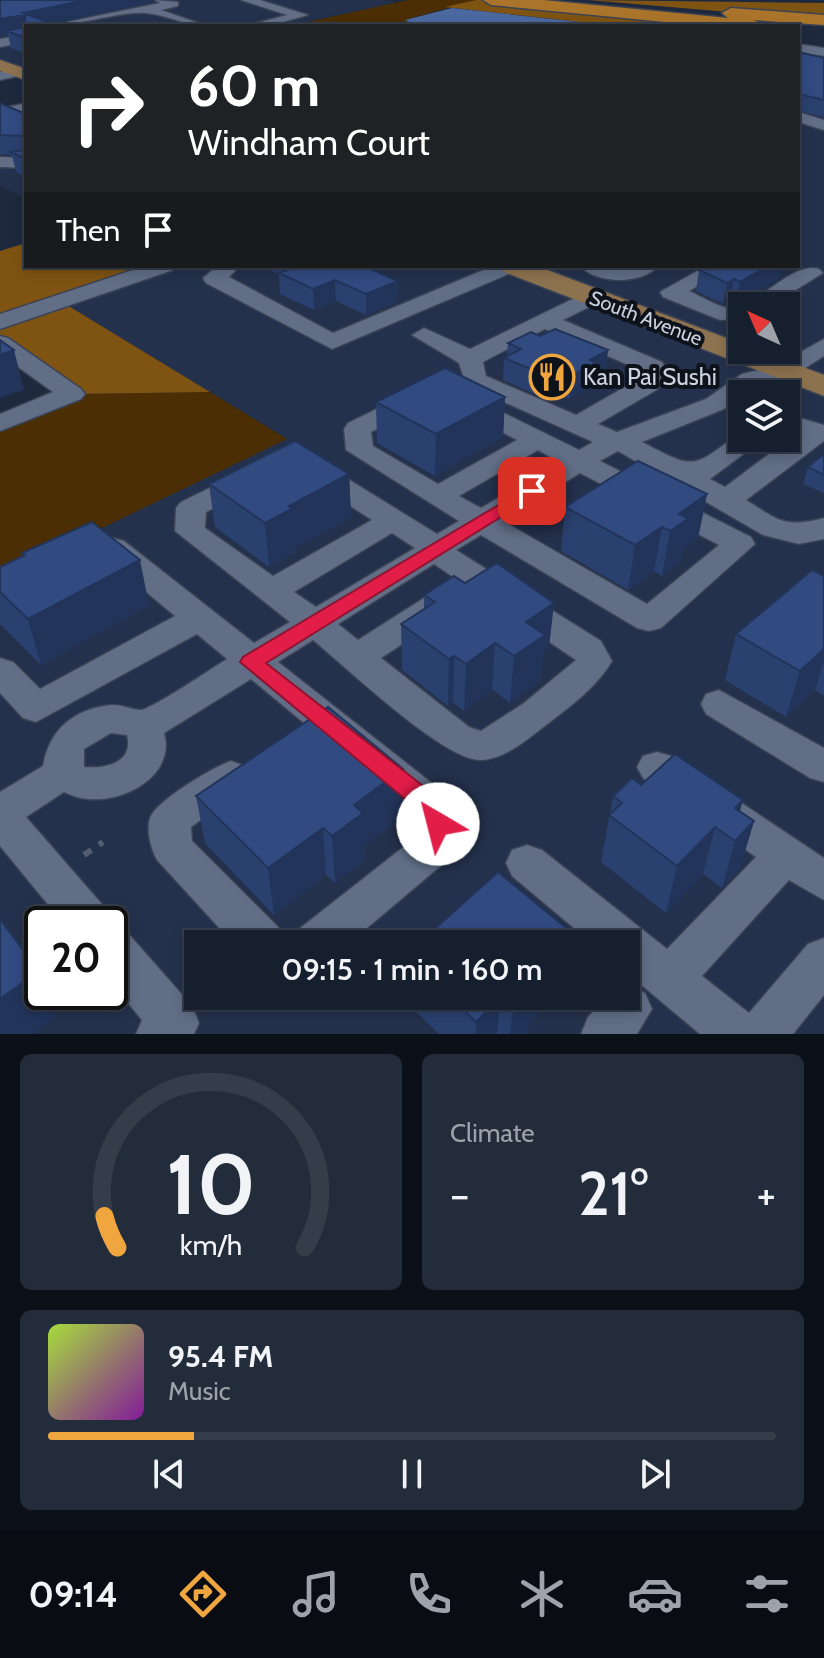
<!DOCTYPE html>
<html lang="en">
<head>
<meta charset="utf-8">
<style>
  body { margin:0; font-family:Cabin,sans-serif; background:#232c3a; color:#f1f3f6; height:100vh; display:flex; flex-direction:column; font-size:30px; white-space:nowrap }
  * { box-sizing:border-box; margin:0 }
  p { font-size:26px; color:#9ea2aa }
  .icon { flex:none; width:44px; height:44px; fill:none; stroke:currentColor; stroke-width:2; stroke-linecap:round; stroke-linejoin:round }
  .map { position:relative; height:1034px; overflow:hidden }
  .details { display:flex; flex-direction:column; gap:20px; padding:20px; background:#0c1119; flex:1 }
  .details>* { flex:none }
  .hud { position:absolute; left:24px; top:24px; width:776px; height:244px; border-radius:0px; box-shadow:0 4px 12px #0003,0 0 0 2px #353d4a; background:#202124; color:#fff; overflow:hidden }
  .needle { width:52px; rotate:316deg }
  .tools { position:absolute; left:728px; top:292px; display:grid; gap:16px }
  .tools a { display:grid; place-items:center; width:72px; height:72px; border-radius:0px; background:#161f2e; box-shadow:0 4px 12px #0003,0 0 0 2px #353d4a; font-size:40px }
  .speed { position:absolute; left:24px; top:906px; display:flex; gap:16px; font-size:40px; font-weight:700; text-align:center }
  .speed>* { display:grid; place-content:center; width:104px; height:104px; border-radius:50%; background:#161f2e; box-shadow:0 4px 12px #0003,0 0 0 2px #353d4a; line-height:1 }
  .speed .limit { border:4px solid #111; border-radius:12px; background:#fff; color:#111 }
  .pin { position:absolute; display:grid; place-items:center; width:68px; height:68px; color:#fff; margin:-34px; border-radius:16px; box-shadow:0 4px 12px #0006 }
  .me { position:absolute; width:88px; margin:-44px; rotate:323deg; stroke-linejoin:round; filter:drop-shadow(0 0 6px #0008) }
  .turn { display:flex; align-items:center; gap:28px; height:168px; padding:0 32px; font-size:36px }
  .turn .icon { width:104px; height:104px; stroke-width:2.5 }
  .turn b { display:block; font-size:56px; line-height:68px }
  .then { display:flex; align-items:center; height:76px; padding:0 32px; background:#0003; gap:16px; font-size:30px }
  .big { font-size:60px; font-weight:600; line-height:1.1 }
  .details .tile { flex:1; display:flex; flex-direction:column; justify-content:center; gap:12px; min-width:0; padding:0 28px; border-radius:12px; background:#232c3a }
  .details .dial { align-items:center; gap:0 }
  .dial svg { height:208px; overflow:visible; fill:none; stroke:#353d4a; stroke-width:7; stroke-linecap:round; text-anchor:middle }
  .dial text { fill:#f1f3f6; stroke:none }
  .song { display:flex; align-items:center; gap:24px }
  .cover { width:96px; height:96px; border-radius:12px; background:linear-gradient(135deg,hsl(80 70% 55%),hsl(290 70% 35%)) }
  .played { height:8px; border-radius:4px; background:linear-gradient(90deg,#f0a63f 20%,#353d4a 20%) }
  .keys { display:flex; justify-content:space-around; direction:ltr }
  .heat { display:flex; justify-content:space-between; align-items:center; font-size:44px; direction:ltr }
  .details .tiles { flex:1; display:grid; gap:20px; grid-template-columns:1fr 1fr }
  .tile:last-child { grid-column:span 2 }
  .trip { position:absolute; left:184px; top:930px; width:456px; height:80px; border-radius:0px; background:#161f2e; box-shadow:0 4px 12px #0003,0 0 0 2px #353d4a; font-weight:600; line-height:80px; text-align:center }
  .tabs { display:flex; height:128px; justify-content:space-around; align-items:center; background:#090c12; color:#9ea2aa }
  .tabs .icon { width:56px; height:56px }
  .tabs .on { color:#f0a63f }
  .tabs b { font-size:36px; color:#f1f3f6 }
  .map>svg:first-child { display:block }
  .built { fill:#24314c; fill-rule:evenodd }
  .green { fill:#4b2e03 }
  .forest { fill:#7f5312 }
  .water { fill:#4c68a0 }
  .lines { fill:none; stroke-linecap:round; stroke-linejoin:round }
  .minor-casing { stroke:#3b4355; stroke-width:3 }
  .major-casing { stroke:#3b4355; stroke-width:3 }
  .highway-casing { stroke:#3b4355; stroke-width:3 }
  .path { stroke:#535d70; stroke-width:6; stroke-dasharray:9 9; stroke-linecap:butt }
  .minor { fill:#616e86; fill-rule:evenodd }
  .major { fill:#8d724f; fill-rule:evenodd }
  .highway { fill:#aa742b; fill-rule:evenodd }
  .wall { fill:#2a406e }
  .shaded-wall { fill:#22345a }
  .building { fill:#314a80; stroke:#22345a; stroke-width:2 }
  .route { fill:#e11d48; stroke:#92132f; stroke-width:2 }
  .labels { text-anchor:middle; stroke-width:8; stroke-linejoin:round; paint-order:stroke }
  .far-street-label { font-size:20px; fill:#cbd3e1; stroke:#0d121b }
  .poi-label { font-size:24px; fill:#cbd3e1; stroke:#0d121b; text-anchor:start }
</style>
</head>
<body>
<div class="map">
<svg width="824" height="1034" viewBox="0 0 824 1034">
  <rect width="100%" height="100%" fill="#1e293e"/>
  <path class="built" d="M0,0H382L397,2L289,26H26V75L0,65Z
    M798,48L824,49V1034H0V577L286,438L61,302L160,266H798ZM742,306H786V350H742ZM742,394H786V438H742ZM42,924H110V992H42ZM198,944H626V996H198Z
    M26,104V199L0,186V110Z"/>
  <path class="green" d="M408,0H476L405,20L416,26H289Z
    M210,392L287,439L0,577V423L72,394Z"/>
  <path class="forest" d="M476,0H491L761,26H616L445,7Z
    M588,0L824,3V20Z
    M26,243V266H160L62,302L210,392L72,394L0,343V251Z"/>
  <path class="water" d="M452,8L616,26H416L405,20Z"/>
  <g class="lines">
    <g class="minor-casing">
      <path id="minor" d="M155,0L178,2V6L161,10L207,26C185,26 168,15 146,13C122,11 78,26 47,26L160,3Z
        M241,0H260L308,15L268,26H245L287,15Z
        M26,34V42L0,47V39Z
        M798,44L824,48V56L798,52Z
        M18,68L25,72L23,75L0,80V72Z
        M26,103V113L0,119V109Z
        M798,112L824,120V130L798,122Z
        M0,157L26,158V168L0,167Z
        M145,266H176L173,270L0,329V314Z
        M217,266H240L229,277L333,333L493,266H521L518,270L332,349L206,283L203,278Z
        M580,266H658C642,285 596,284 580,266Z
        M706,266H732L689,291C701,296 717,307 730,308C756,310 790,261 819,269L823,273L770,306H742V319L720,320L663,297L660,292Z
        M591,290L602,297L599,302L563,320L662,362L665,367L658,389L598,424L617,432L706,399L742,374L775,366L824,339V356L793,376L760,384L724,409L642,442C697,471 692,468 741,432L742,438H765L710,479L725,487L797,433L786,430V414L824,425V441L746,500C779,521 785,528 824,518V539L799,544L763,535L618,451L600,461L751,537L755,544L661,628L649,631L637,628L481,535L456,550L601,641L612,661C596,688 571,706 546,725C528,739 506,758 482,760C446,763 345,666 313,640L278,662L447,795L463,840L457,852L348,944H292L299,929L420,834L415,815L251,679L164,733C176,774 126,803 88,799C80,799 71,795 64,792L26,817L107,910L112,926L126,931L192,1006L199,1023L194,1034H136L142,1020L110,981V924H64L0,846V792L43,766C49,730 73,709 111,705C121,704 132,710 141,710C152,709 214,667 227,659L197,634L36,722L23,718L0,693V658L13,662L40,689L175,616L102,555L97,548L102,541L113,538L124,541L254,643L290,622L175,531L176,508L181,502L236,475H256L260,481L256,487L206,512L205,528L273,576L372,520L307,478L303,472L307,466H327L437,534L459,521L346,450L344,429L348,423L414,391L455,389L579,450L593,442L466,385L459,363L412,335L424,328L470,349ZM545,329L640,370L637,380L576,415L486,376L483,362ZM427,404L450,405L517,440L438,484L373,446L371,432ZM538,450L559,462L481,508L459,496ZM580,473L719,545L647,604L503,521ZM392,533L415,548L316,607L294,592ZM434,564L576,660L524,703L481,731L469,727L381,658L448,614L453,606L448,598L436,595L424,598L358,640L338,624ZM111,733L127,735C134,762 107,769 84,767V749Z
        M0,336L8,338L81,389L85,394L81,399L0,431V414L53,392L0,354Z
        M719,690L824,748V782L810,778L706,714L701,704L706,694Z
        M657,752L671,756L824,858V900L789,880L702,976L749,1013L808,944L824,938V995L793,1034H700L626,972V944H593L512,876L506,863L512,850L527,845L542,850L667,949L756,857L643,778L637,767L643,756Z
        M231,761L245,766L251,777L245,788L191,827L192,841L280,929L287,944H234L157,860C151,849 146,831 150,818C156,801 213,767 231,761Z
        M628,986L645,993L652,1009L637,1034H581L588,1017L608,996H626Z"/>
    </g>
    <g class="major-casing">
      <path id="major" d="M0,60L26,69V80L0,71Z
        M500,266H537L742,344V350H758L824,375V396L504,272Z"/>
    </g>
    <g class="highway-casing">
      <path id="highway" d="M483,0H543L728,18L722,13L731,8L824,15V25L753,20L770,26H706L491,5Z"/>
    </g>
    <path class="path" d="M84,855L103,842"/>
    <use href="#minor" class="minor"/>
    <use href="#major" class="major"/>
    <use href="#highway" class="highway"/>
  </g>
  <path class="wall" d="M0,0H151V2L53,24L26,26V54L11,48L8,35L0,36Z
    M798,52L824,58V117L798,111Z
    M0,104L26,114V178L16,172L12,155L0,154Z
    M269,266H364L398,302L366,315L336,301L314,310L280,294L279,275L269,270Z
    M708,266H783L780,278L736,303L730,300L723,304L696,291L699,270Z
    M540,336L608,350L605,372L595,378L594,385L569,399L561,395L551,401L503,380L504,358L507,356L508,343Z
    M505,397L503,437L435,476L377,443L376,402Z
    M824,454V493L803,484L808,467Z
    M349,474L351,517L295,548L296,552L269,567L215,527L209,484Z
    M707,494L698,538L683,549L680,562L662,576L654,571L628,590L561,551L565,507Z
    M22,553L149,605L41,665L0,624V567L23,556Z
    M824,576V696L815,690L786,717L725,680L736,634Z
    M424,595L549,648L543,653L540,681L510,703L492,689L464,711L453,702L448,706L402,670L401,624L424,610Z
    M641,785L740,811L754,821L740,868L722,888L703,874L666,913L601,862L613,796Z
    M196,796L403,816L364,846L365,860L335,883L326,875L274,915L205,843Z
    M406,996H556L528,1026L527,1034H439L406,1002Z"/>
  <path class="shaded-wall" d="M86,0H151V2L44,26L26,32L7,31L8,35L0,36V19Z
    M769,266H783L780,278L736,303L740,282Z
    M734,279L730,300L723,304L727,283Z
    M335,280L336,301L314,310L313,289Z
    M398,281V302L366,315V294Z
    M14,350L24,390L0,398V355Z
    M608,350L605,372L595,378L594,385L569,399L571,376L590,360Z
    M563,373L561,395L551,401L553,378Z
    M505,397L503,437L435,476L436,434Z
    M349,474L351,517L295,548L296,552L269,567L265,523L289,506Z
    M707,494L698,538L683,549L680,562L662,576L670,531L679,514Z
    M662,527L654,571L628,590L635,545Z
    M140,560L149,605L41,665L28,619Z
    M554,603L549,648L543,653L540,681L510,703L514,656L526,622Z
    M495,643L492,689L464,711L466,664Z
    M824,649V661L815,690L786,717L800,671Z
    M454,656L453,702L448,706L449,659Z
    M403,769V816L364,846L365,860L335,883L332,836L354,805Z
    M743,800L732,839L735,808Z
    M754,821L740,868L722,888L735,841Z
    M715,827L703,874L666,913L677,866Z
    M323,828L326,875L274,915L268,868Z
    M39,971L42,978V992H47L56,1017L34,1034H0V999Z
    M525,996H556L528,1026L527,1034H510L513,1009Z
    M500,998L497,1034H476V1022Z"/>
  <path class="building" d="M0,0H86L23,13L59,26H26V36L23,37L7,31L25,27V15L0,19Z
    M798,52L824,58V100L798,94Z
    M0,104H2L26,114V159L11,152L24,150V136L0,135Z
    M297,266H364L398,281L366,294L335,280L313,289L279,273Z
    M708,266H769L740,282L734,279L727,283L699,270Z
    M555,329L608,350L590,360L596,363L571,376L563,373L553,378L504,358L521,349L508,343L531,332L540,336Z
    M0,340L14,350L0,355Z
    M445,368L505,397L436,434L376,402Z
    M295,441L349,474L289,506L292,509L265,523L209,484Z
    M824,454V475L808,467Z
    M638,461L707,494L679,514L688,519L670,531L662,527L635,545L565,507Z
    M92,522L140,560L28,619L0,592V567L25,555L22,553Z
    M497,563L554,603L526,622L545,635L514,656L495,643L466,664L454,656L449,659L401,624L435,602L424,595L454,576L465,583Z
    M812,570L824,576V649L800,671L736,634Z
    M328,707L403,769L354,805L363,813L332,836L323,828L268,868L196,796Z
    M675,754L743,800L735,808L754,821L735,841L715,827L677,866L609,815L622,803L613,796L632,778L641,785Z
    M498,872L576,936L569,944H418Z
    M0,919L39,971L0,999Z
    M449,996H525L513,1009L500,998L476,1022Z"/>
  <path class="route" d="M532,485L538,487V494L266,663L441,800L450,824L446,831L438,834L429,831L422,813L240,662L243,657Z"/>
  <defs>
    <g id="restaurant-ring" transform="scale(2.3)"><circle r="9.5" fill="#0d121b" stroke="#f0a63f" stroke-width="1.5"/><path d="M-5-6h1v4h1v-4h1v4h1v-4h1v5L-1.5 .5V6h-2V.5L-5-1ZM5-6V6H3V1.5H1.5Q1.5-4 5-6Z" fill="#f0a63f"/></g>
  </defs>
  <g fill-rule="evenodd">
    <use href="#restaurant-ring" x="552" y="377"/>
  </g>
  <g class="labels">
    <g class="far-street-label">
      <text transform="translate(646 318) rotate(21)" y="7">South Avenue</text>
    </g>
    <g class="poi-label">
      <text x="583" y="385">Kan Pai Sushi</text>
    </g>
  </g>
</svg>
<div class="tools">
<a><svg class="needle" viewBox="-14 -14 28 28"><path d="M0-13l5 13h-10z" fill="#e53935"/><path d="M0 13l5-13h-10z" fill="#9ea2aa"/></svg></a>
<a><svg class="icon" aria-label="layers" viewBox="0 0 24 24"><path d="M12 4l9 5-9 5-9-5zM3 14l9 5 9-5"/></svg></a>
</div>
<div class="speed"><div class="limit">20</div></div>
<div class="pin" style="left:532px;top:491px;background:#d93025"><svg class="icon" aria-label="arrive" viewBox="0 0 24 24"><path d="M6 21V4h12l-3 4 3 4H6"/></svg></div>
<svg class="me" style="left:438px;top:824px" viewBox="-20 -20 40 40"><circle r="19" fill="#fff"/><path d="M0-13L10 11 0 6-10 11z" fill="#e11d48"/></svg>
<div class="trip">09:15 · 1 min · 160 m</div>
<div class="hud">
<div class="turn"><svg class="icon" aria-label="right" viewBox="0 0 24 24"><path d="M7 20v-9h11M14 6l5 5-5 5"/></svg><div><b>60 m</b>Windham Court</div></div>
<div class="then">Then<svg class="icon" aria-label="arrive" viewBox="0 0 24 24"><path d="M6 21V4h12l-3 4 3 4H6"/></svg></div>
</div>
</div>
<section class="details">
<div class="tiles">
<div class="tile dial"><svg viewBox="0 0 100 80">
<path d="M14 69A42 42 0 1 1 86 69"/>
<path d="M14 69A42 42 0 0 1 9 57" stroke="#f0a63f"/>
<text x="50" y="56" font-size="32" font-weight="700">10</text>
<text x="50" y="72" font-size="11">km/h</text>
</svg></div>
<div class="tile"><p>Climate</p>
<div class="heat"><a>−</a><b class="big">21°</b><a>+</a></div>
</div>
<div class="tile">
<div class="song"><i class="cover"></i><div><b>95.4 FM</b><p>Music</p></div></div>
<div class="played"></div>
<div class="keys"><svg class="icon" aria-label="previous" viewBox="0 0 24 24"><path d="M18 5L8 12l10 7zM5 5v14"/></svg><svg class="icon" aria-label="pause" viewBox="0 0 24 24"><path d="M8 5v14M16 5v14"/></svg><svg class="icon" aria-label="next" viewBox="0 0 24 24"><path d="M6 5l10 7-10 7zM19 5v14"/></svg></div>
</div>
</div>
</section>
<nav class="tabs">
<b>09:14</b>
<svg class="icon on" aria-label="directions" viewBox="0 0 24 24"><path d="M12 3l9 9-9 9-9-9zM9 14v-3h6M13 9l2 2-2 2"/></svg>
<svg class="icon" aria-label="music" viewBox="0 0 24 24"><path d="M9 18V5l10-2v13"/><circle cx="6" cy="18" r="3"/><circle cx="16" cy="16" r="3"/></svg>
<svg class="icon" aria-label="phone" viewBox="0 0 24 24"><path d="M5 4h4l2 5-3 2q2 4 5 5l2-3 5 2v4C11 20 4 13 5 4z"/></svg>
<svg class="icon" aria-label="climate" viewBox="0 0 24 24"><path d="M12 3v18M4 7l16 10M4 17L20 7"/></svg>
<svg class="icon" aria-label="car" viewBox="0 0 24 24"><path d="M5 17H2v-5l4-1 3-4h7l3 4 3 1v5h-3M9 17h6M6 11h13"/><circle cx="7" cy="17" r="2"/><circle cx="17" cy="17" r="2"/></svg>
<svg class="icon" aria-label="filters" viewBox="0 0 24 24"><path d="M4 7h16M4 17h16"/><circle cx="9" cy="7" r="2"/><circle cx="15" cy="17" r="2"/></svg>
</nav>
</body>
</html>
